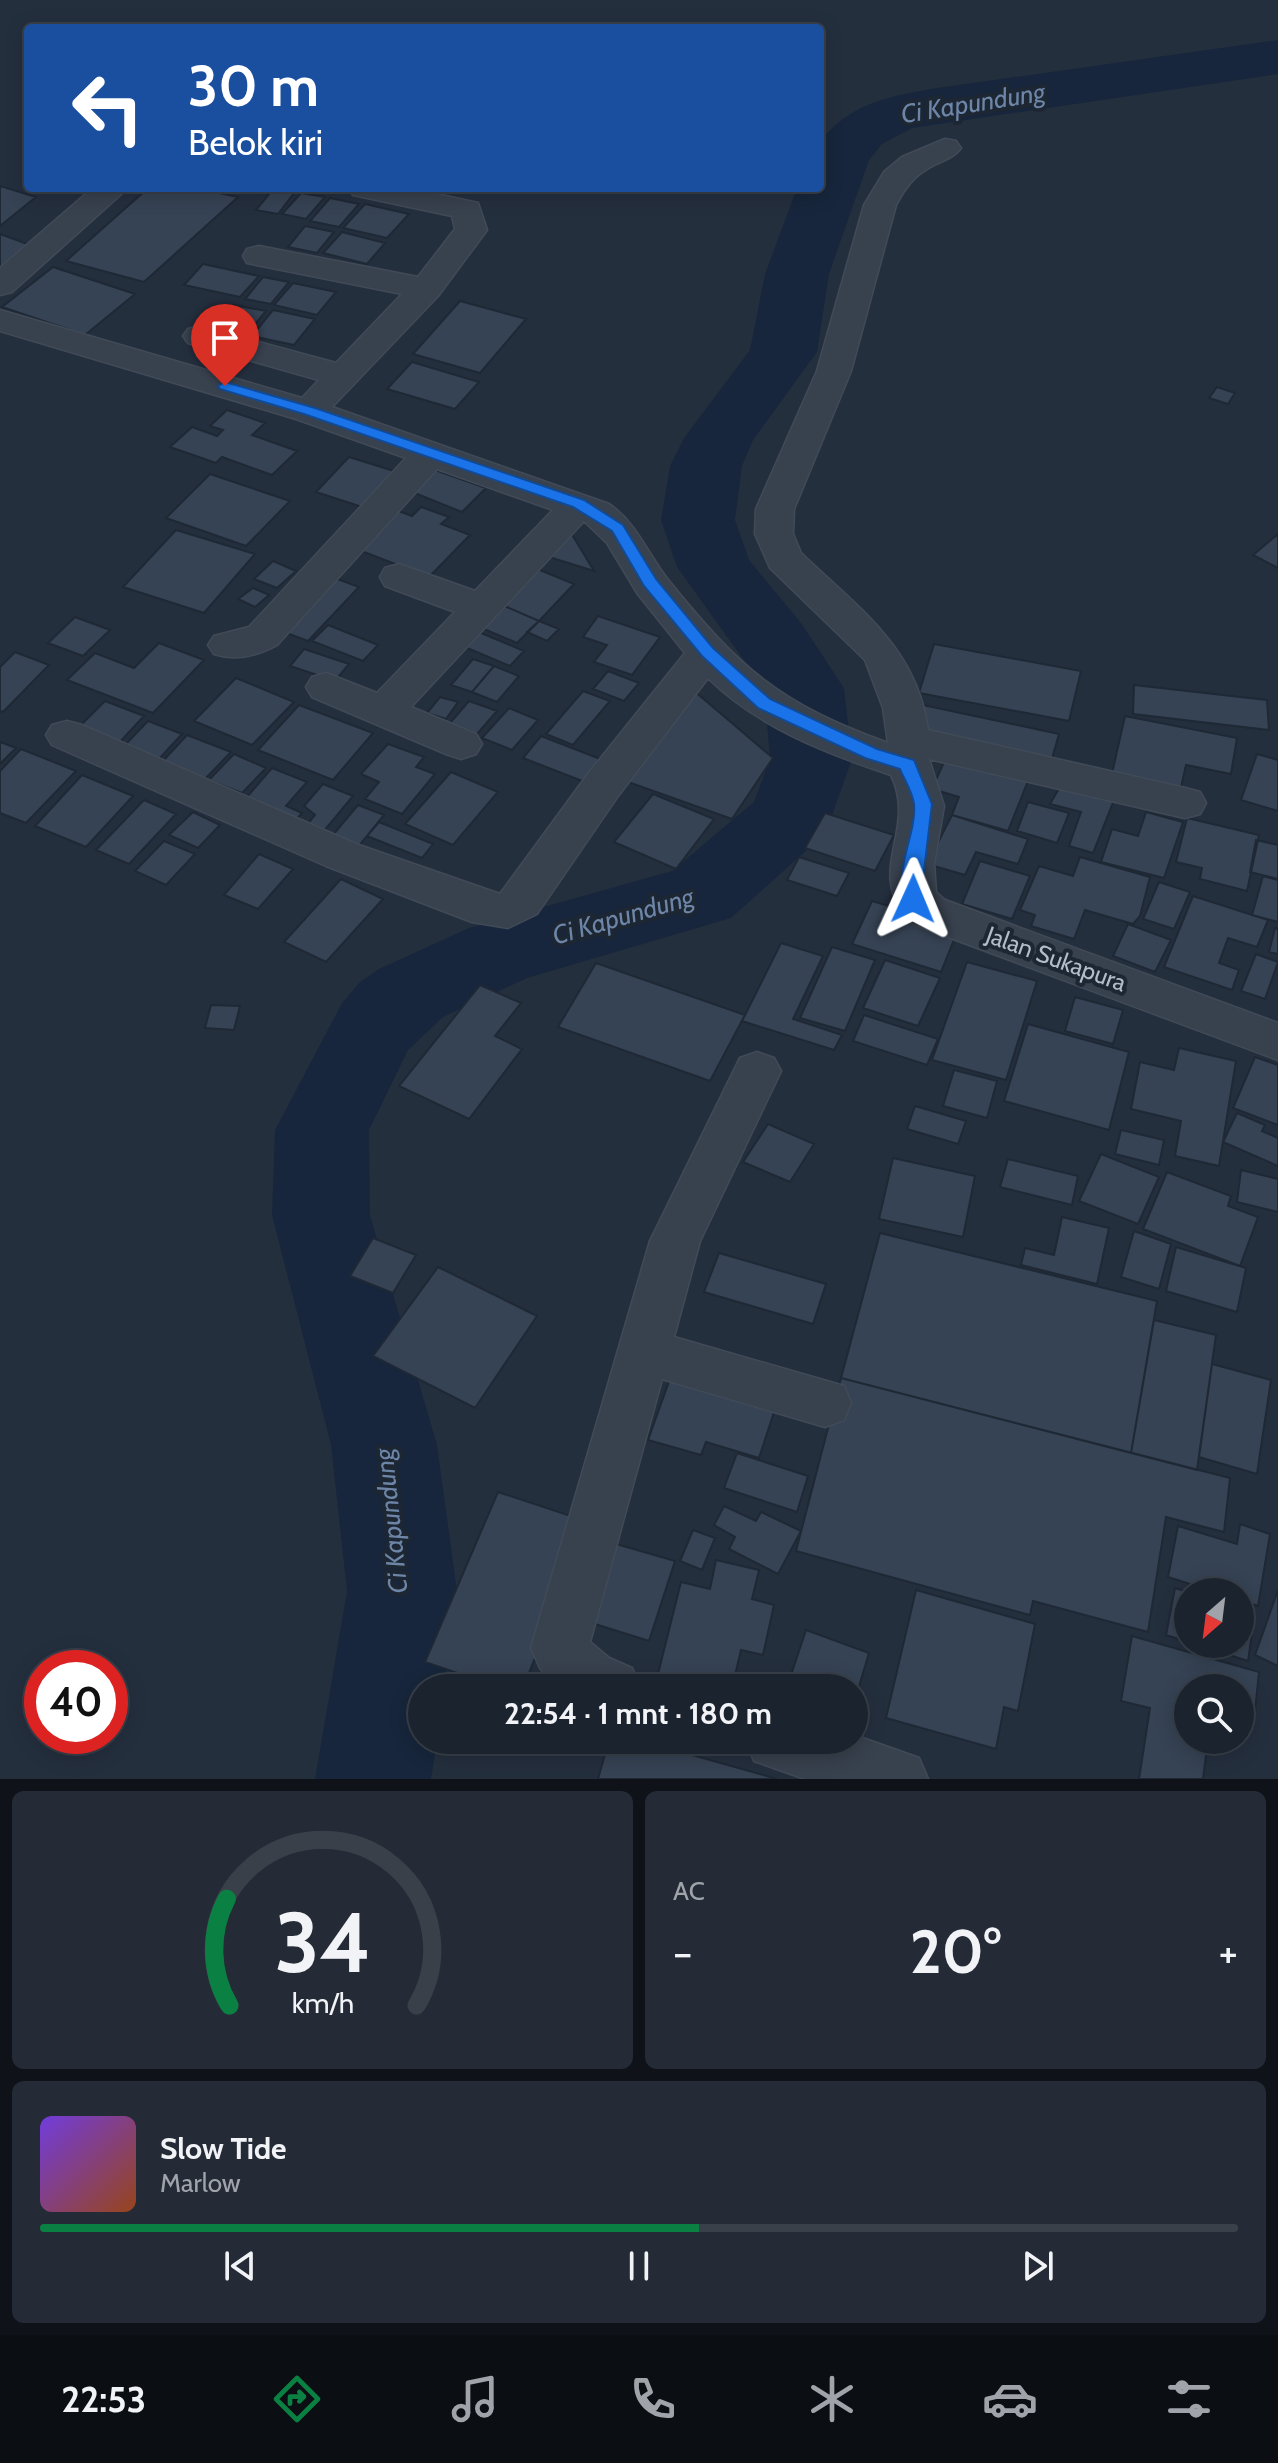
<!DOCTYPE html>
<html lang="id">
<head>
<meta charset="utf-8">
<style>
  body { margin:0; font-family:Cabin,sans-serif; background:#242b36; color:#f1f3f6; height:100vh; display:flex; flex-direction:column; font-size:30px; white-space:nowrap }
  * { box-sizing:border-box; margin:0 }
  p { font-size:26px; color:#a0a4aa }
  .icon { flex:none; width:44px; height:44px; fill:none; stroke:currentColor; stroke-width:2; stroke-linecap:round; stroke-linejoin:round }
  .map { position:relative; height:1779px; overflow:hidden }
  .sheet { display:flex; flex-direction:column; gap:12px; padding:12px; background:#0f1319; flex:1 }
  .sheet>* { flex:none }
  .guide { position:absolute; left:24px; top:24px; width:800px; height:168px; border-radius:8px; box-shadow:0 4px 20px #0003,0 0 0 2px #39404a; background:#1a4fa0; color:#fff; overflow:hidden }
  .needle { width:52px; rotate:208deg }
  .controls { position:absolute; left:1174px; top:1578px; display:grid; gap:16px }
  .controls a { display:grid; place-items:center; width:80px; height:80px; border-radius:50%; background:#1b232e; box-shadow:0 4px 20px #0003,0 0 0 2px #39404a; font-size:40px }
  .speed { position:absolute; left:24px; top:1650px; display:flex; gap:16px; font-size:40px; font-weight:700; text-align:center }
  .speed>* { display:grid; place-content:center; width:104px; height:104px; border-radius:50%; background:#1b232e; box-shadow:0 4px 20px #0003,0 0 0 2px #39404a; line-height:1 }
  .speed .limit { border:12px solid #d22; background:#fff; color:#111 }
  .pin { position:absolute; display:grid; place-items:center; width:68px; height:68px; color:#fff; margin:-82px -34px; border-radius:50% 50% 50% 0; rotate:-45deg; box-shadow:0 0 8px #0007 }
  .pin .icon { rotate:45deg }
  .me { position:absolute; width:88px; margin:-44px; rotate:1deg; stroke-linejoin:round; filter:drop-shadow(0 0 6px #0008) }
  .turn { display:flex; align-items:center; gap:28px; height:168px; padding:0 32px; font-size:36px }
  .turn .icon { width:104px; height:104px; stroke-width:2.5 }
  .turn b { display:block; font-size:56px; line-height:68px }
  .big { font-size:60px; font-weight:700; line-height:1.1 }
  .sheet .widget { flex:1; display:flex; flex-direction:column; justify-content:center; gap:12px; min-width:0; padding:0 28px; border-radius:12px; background:#242b36 }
  .sheet .dial { align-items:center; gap:0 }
  .dial svg { height:208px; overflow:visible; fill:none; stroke:#39404a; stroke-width:7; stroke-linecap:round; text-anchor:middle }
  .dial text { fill:#f1f3f6; stroke:none }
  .song { display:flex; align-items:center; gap:24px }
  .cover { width:96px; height:96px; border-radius:12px; background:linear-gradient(135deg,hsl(260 70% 55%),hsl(20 70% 35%)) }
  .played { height:8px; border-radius:4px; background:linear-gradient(90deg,#0b8043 55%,#39404a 55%) }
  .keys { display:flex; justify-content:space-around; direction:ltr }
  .heat { display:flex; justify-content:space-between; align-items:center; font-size:44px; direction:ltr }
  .sheet .tiles { flex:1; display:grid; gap:12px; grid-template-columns:1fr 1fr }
  .widget:last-child { grid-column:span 2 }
  .trip { position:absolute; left:408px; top:1674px; width:460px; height:80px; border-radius:40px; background:#1b232e; box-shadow:0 4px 20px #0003,0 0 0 2px #39404a; font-weight:700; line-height:80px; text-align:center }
  .dock { display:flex; height:128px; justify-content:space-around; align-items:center; background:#0b0e12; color:#a0a4aa }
  .dock .icon { width:56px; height:56px }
  .dock .active { color:#0b8043 }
  .dock b { font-size:36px; color:#f1f3f6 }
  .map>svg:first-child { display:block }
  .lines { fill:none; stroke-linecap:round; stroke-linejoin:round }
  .river { fill:#17263c; fill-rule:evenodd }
  .building { fill:#364354; stroke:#1f2835; stroke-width:2 }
  .minor-casing { stroke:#414a57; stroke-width:3 }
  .minor { fill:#38414e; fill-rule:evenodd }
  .route { fill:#1a73e8; stroke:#114b97; stroke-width:2 }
  .labels { text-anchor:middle; stroke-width:8; stroke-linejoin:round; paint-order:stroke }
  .street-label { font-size:24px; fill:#b4bcc9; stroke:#1d2633 }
  .water-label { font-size:26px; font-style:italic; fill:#6d86a8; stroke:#1d2633 }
</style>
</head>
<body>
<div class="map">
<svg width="1278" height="1779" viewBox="0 0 1278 1779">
  <rect width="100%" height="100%" fill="#242f3e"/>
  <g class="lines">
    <path class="river" d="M1278,40V74L912,128L882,144L869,160L829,274L817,352L753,440L742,466L735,520L749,560L801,623L844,688L852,759L831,818L819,839L731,918L527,978L443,1017L408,1050L369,1130L370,1215L437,1445L457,1591L444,1688H422V1740H437L431,1779H315L347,1591L331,1445L272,1215L275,1130L342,1003L360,982L379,969L469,928L672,871L754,802L770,759L764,688L677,567L661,520L670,466L684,438L750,350L765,274L797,188H820V141C853,103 883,98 930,89Z"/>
  </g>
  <path class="building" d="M0,186L36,197L0,226Z
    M157,188H196L238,197L144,282L66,261L147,189L153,191Z
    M273,189L294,193L278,214L256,210Z
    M301,193L325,197L306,219L282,214Z
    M330,198L359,204L339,227L310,221Z
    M365,204L409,214L387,238L343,228Z
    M305,226L334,232L317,253L288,247Z
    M342,232L385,243L367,264L323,253Z
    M0,234L38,248L0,276Z
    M203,264L259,276L240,297L184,285Z
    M53,267L135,294L85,335L2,307Z
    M263,277L289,282L271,304L245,299Z
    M293,283L336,292L317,315L274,305Z
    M460,301L526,319L480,373L413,354Z
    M234,305L266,311L247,334L216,327Z
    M273,310L315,319L294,345L252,336Z
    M412,362L479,382L455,409L387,389Z
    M1217,387L1235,393L1228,404L1209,398Z
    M227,410L265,423L252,435L297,451L272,475L222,457L216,463L170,447L192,427L217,436L223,430L210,426Z
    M349,457L394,471L362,507L316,492Z
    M435,470L486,488L462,512L412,492Z
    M210,474L290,501L246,546L166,518Z
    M421,507L449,517L441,524L470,535L429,577L356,549L396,510L412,516Z
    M176,530L255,554L204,613L123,587Z
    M570,531L594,571L549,557Z
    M1278,534V568L1253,555Z
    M273,561L296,571L277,588L254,579Z
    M535,568L574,584L539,621L500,604Z
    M332,577L359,587L308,641L281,631Z
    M253,588L269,595L255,607L238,599Z
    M500,604L539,621L517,643L477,626Z
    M598,616L660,637L632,675L594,662L607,645L583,637Z
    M75,617L110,630L83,656L48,643Z
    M539,621L559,629L547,641L527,632Z
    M328,625L378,645L363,661L312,641Z
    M474,630L524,651L510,666L460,645Z
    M159,643L204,660L153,713L67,680L95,653L134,668Z
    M934,644L1081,671L1069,721L919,693Z
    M304,649L349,664L335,681L290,666Z
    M15,652L49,665L3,712L0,711V667Z
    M473,659L494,666L472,692L451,685Z
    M494,666L519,676L497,702L472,692Z
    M608,671L639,683L624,701L593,689Z
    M236,678L294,702L252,745L194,721Z
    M1134,685L1267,700L1269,730L1133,714Z
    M693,690L773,758L732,819L628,782Z
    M583,691L610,701L573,745L546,734Z
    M440,697L458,702L446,719L427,713Z
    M105,701L144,716L118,744L78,728Z
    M469,701L497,711L477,734L450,723Z
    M299,705L373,733L333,780L258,750Z
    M923,705L1059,734L1051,762L914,732Z
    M509,708L538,720L512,750L482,738Z
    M1125,716L1237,738L1231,774L1186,765L1180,792L1111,778Z
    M148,721L182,734L159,759L124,746Z
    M187,735L231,752L205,779L162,762Z
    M541,736L608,762L590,784L523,758Z
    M0,742L16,748L0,764Z
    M388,744L424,757L416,767L435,774L402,814L365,799L379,782L361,774Z
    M21,749L76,771L26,823L0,813V771Z
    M948,753L1030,776L1008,831L952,815L959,797L932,789Z
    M234,754L266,768L242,793L209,780Z
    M1257,754L1278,760V811L1241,800Z
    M272,768L307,782L286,806L302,813L290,826L239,806Z
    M451,772L498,792L453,845L405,824Z
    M82,775L133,796L86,847L35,826Z
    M323,784L353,796L319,837L302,831L315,815L304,806Z
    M1061,785L1114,800L1093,853L1069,846L1081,812L1050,804Z
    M653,794L714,819L676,869L614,842Z
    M144,800L176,814L129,864L96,850Z
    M1028,802L1069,813L1057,843L1017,831Z
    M358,805L384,815L354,852L327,842Z
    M193,812L220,825L198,848L169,835Z
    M1146,812L1183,822L1164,878L1101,862L1112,829L1138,836Z
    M825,813L894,835L875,871L805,848Z
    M952,815L1028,839L1018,864L976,852L965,875L927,864Z
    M1187,818L1259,835L1247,891L1200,879L1202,868L1176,862Z
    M379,822L433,844L422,858L367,836Z
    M1256,840L1278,845V879L1250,872Z
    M164,841L195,854L166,885L135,871Z
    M259,854L293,869L258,909L224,895Z
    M799,857L849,873L837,896L787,880Z
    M1080,857L1150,877L1140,916L1133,924L1085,910L1074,939L1031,926L1035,915L1020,910L1039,866L1073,876Z
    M980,861L1030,876L1012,919L962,904Z
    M1263,876L1278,880V922L1252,915Z
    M341,879L383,899L326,962L284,942Z
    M1159,882L1190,892L1174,929L1143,919Z
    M1193,896L1268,920L1257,947L1228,938L1219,963L1239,970L1232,990L1164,967Z
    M872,901L959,927L941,972L852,944Z
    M1128,924L1171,940L1155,972L1113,956Z
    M1275,928L1278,929V954L1269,952Z
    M781,943L823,956L793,1019L842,1035L834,1050L742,1021Z
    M832,947L875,960L845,1031L800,1018Z
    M1256,954L1278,962L1265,999L1241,991Z
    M885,960L940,978L918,1026L863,1008Z
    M967,962L1037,981L1006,1080L932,1060Z
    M596,963L745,1015L710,1081L558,1027Z
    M480,985L521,1003L495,1036L522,1049L469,1119L399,1086Z
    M1075,997L1123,1010L1113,1044L1065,1031Z
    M211,1005L240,1006L234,1030L205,1028Z
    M864,1015L938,1039L927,1065L853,1041Z
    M1028,1024L1129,1052L1109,1130L1004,1101Z
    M1179,1048L1236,1061L1219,1166L1175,1156L1181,1121L1131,1109L1140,1062L1174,1070Z
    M1255,1057L1278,1065V1125L1233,1108Z
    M954,1070L997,1081L987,1118L943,1106Z
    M915,1106L966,1121L958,1144L907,1129Z
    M1237,1113L1265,1125L1262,1131L1278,1138V1166L1223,1142Z
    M768,1124L814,1144L790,1182L743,1162Z
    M1121,1130L1164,1140L1159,1165L1115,1154Z
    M1101,1154L1159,1177L1138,1224L1079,1201Z
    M893,1158L975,1176L963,1237L879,1219Z
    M1008,1159L1078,1176L1072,1205L1000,1187Z
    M1241,1170L1278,1179V1212L1237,1202Z
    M1167,1172L1231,1196L1228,1206L1258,1217L1240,1266L1143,1229Z
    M1062,1217L1109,1228L1097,1284L1021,1265L1025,1248L1054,1255Z
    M1134,1231L1171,1244L1159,1289L1121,1277Z
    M880,1233L1157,1301L1131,1453L841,1378Z
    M373,1238L416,1255L393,1293L350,1276Z
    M1176,1247L1246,1268L1237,1312L1166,1291Z
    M719,1253L826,1284L813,1324L704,1292Z
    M438,1267L537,1316L475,1408L373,1356Z
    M1154,1320L1216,1335L1197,1470L1131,1453Z
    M1212,1364L1271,1380L1257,1474L1199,1457Z
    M671,1376L776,1406L759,1458L706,1442L701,1455L648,1440Z
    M841,1378L1230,1478L1224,1532L1166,1517L1148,1632L1033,1601L1030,1615L796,1551Z
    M737,1453L808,1476L797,1512L724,1488Z
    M498,1492L589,1522L523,1688H501L425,1662Z
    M724,1506L756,1521L761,1512L801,1531L778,1574L729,1549L735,1537L714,1525Z
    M1240,1524L1270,1534L1258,1606L1240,1600V1592H1215L1168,1577L1178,1526L1237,1544Z
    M693,1530L715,1538L702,1570L680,1561Z
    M606,1541L675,1561L649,1641L579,1619Z
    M716,1560L759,1570L752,1599L774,1605L763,1655L741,1650L732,1688H715L658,1674L681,1582L710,1589Z
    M1175,1588L1188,1592V1642L1166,1635Z
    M916,1590L1035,1624L1018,1711L1004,1707L996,1749L886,1718Z
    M1278,1590V1666L1255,1655Z
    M1240,1608L1255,1613L1248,1661L1195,1644H1240Z
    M806,1630L869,1653L854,1703V1688L787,1687Z
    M1132,1636L1259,1672L1254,1721L1240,1718V1688H1188V1740H1208L1203,1779H1139L1150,1708L1121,1701Z
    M609,1740H639L777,1779H598Z"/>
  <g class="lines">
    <g class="minor-casing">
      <path id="minor" d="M945,139L956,141L961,148C953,159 938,162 927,169C912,178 904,190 896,205L851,371L794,509L793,534L801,553C857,607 917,647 928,730L1185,788L1200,792L1206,803L1200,814L1185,818L929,759L944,806L934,863L936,892L945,900L1278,1023V1060L913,924C861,873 919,832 891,775C825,753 758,727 708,678L618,796L537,914L508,928L472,922L326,866L52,745L46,735L52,725L67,721L82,725L356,844L500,894L588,774L685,653L637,593L607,543L584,521L411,707L476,734L482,744L476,754L461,759L446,754L312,697L306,687L312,677L326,673L377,693L455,612L385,586L380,577L385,568L399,564L475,591L553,510L437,469L277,645C257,656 236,661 214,654L208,645L214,636L249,627L406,458L296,419L0,331V310L302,398L319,380L188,343L183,336L188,329L200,326L336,363L402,294L247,263L243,256L247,249L259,246L418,277L455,229L452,216L353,195L348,188H409L478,203L487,230L438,296L332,407L609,504C637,523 648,555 669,581C740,669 780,704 888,743L883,708L865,660L770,568L755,534L756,509L817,371L864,205L884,172L902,157Z
        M93,188H128L12,292L0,295V268Z
        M757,1052L774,1058L781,1071L700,1241L674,1337L844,1386L851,1403L844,1420L825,1427L662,1379L590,1642L609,1658L632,1668L641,1688H556L540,1668L531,1648L650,1241L740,1058Z
        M854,1735L919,1758L928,1779H805L754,1761L746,1740H854Z"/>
    </g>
    <use href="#minor" class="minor"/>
  </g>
  <path class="route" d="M225,382L315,408L584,500L623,525L656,579L713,648L770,699L877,749L914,760L932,804L920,904H907C891,872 917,836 914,804C913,793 904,779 900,769L865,758L758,708L702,656L644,586L612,531L573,507L304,414L220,389L218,386Z"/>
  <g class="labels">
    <g class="street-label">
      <text transform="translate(1056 959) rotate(20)" y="8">Jalan Sukapura</text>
    </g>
    <g class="water-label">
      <text transform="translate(973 103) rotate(-9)" y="9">Ci Kapundung</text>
      <text transform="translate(623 916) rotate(-16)" y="9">Ci Kapundung</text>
      <text transform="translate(391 1521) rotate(-96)" y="9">Ci Kapundung</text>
    </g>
  </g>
</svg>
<div class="controls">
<a><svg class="needle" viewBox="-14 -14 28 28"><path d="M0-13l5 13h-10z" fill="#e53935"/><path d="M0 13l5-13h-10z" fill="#a0a4aa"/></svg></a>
<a><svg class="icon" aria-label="search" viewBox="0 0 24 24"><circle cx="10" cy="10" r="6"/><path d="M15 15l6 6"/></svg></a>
</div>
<div class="speed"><div class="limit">40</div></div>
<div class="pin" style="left:225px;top:386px;background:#d93025"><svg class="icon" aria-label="arrive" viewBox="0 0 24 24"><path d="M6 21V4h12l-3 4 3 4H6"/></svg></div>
<svg class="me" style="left:913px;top:899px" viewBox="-20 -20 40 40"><path d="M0-17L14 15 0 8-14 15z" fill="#1a73e8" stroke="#fff" stroke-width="4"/></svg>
<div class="trip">22:54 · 1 mnt · 180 m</div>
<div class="guide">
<div class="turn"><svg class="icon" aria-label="left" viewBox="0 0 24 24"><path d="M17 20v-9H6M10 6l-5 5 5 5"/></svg><div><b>30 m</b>Belok kiri</div></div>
</div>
</div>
<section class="sheet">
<div class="tiles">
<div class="widget dial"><svg viewBox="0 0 100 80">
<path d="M14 69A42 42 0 1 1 86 69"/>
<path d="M14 69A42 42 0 0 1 13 28" stroke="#0b8043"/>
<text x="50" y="56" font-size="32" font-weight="700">34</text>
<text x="50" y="72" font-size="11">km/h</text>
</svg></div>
<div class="widget"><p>AC</p>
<div class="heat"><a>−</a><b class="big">20°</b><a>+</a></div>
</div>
<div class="widget">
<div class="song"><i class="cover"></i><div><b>Slow Tide</b><p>Marlow</p></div></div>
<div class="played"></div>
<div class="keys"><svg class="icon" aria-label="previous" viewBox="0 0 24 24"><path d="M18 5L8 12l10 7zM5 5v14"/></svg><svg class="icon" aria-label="pause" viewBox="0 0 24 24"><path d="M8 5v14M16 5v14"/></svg><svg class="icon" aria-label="next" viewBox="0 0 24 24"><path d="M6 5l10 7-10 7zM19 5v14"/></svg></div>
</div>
</div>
</section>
<nav class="dock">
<b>22:53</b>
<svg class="icon active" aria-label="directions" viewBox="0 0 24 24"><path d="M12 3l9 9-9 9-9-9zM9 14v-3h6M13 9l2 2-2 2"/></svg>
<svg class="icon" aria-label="music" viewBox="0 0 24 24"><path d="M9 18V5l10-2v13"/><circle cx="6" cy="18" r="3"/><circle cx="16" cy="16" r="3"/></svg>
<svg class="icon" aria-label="phone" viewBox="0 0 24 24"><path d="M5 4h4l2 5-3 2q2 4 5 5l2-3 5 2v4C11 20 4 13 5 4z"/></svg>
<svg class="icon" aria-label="climate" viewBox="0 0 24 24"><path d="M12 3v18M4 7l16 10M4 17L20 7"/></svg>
<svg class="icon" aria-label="car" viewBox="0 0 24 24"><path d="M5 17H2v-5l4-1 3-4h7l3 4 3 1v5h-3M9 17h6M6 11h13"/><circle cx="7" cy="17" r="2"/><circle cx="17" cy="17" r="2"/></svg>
<svg class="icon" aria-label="filters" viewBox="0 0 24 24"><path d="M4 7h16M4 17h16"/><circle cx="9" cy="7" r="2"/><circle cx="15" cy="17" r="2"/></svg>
</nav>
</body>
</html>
